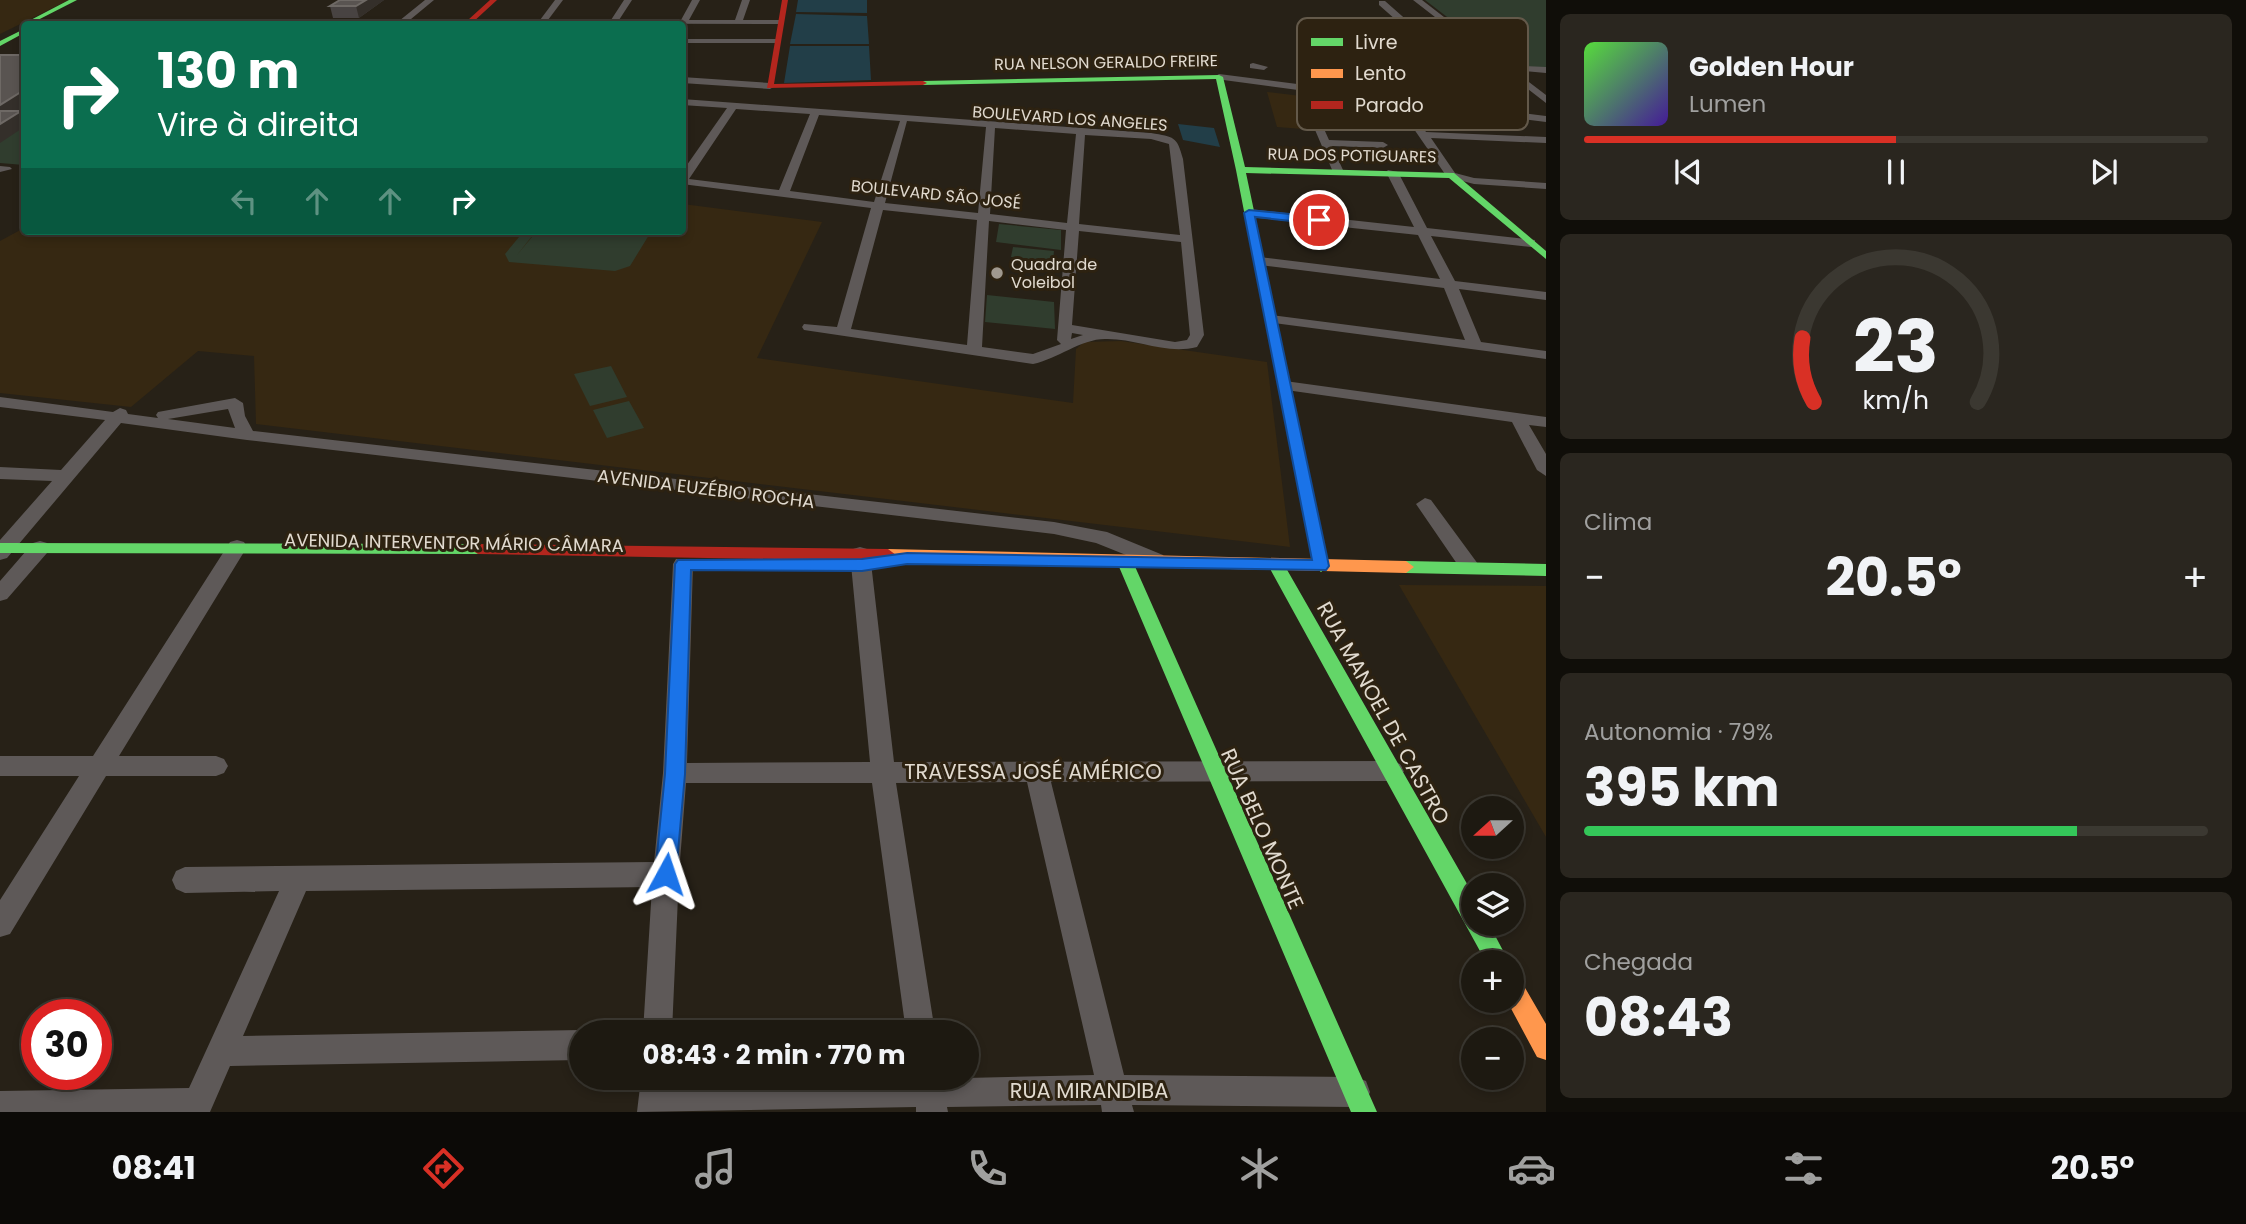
<!DOCTYPE html>
<html lang="pt">
<head>
<meta charset="utf-8">
<style>
  body { margin:0; font-family:Poppins,sans-serif; background:#2a261f; color:#f1f3f6; height:100vh; display:flex; flex-direction:column; font-size:26px; white-space:nowrap }
  * { box-sizing:border-box; margin:0 }
  p { font-size:23px; color:#a0a09f }
  .icon { flex:none; width:38px; height:38px; fill:none; stroke:currentColor; stroke-width:2; stroke-linecap:round; stroke-linejoin:round }
  .map { position:relative; flex:1; overflow:hidden }
  .panel { display:flex; flex-direction:column; gap:14px; padding:14px; background:#100e09; width:700px }
  .panel>* { flex:none }
  .guide { position:absolute; left:21px; top:21px; width:665px; height:214px; border-radius:7px; box-shadow:0 4px 10px #0003,0 0 0 2px #3b3831; background:#0b6e4f; color:#fff; overflow:hidden }
  .needle { width:46px; rotate:249deg }
  .buttons { position:absolute; left:1461px; top:796px; display:grid; gap:14px }
  .buttons a { display:grid; place-items:center; width:63px; height:63px; border-radius:50%; background:#1d1911; box-shadow:0 4px 10px #0003,0 0 0 2px #3b3831; font-size:35px }
  .speed { position:absolute; left:21px; top:999px; display:flex; gap:14px; font-size:35px; font-weight:700; text-align:center }
  .speed>* { display:grid; place-content:center; width:91px; height:91px; border-radius:50%; background:#1d1911; box-shadow:0 4px 10px #0003,0 0 0 2px #3b3831; line-height:1 }
  .speed .limit { border:10px solid #d22; background:#fff; color:#111 }
  .pin { position:absolute; display:grid; place-items:center; width:60px; height:60px; color:#fff; margin:-30px; border:4px solid #fff; border-radius:50%; box-shadow:0 2px 7px #0007 }
  .me { position:absolute; width:77px; margin:-38px; rotate:5deg; stroke-linejoin:round; filter:drop-shadow(0 0 5px #0008) }
  .turn { display:flex; align-items:center; gap:24px; height:147px; padding:0 21px; font-size:32px }
  .turn .icon { width:91px; height:91px; stroke-width:2.5 }
  .turn b { display:block; font-size:49px; line-height:60px }
  .lanes { display:flex; align-items:center; height:66px; padding:0 21px; background:#0003; justify-content:center; gap:35px; direction:ltr }
  .lanes .off { opacity:.35 }
  .big { font-size:52px; font-weight:700; line-height:1.1 }
  .panel .tile { flex:1; display:flex; flex-direction:column; justify-content:center; gap:10px; min-width:0; padding:0 24px; border-radius:10px; background:#2a261f }
  .panel .dial { align-items:center; gap:0 }
  .dial svg { height:182px; overflow:visible; fill:none; stroke:#3b3831; stroke-width:7; stroke-linecap:round; text-anchor:middle }
  .dial text { fill:#f1f3f6; stroke:none }
  .song { display:flex; align-items:center; gap:21px }
  .cover { width:84px; height:84px; border-radius:10px; background:linear-gradient(135deg,hsl(110 70% 55%),hsl(260 70% 35%)) }
  .played { height:7px; border-radius:4px; background:linear-gradient(90deg,#d93025 50%,#3b3831 50%) }
  .keys { display:flex; justify-content:space-around; direction:ltr }
  .heat { display:flex; justify-content:space-between; align-items:center; font-size:38px; direction:ltr }
  .charge { height:10px; border-radius:5px; background:linear-gradient(90deg,#34c759 79%,#3b3831 0) }
  .trip { position:absolute; left:569px; top:1020px; width:410px; height:70px; border-radius:35px; background:#1d1911; box-shadow:0 4px 10px #0003,0 0 0 2px #3b3831; font-weight:700; line-height:70px; text-align:center }
  .tab-bar { display:flex; height:112px; justify-content:space-around; align-items:center; background:#0c0a07; color:#a0a09f }
  .tab-bar .icon { width:49px; height:49px }
  .tab-bar .selected { color:#d93025 }
  .tab-bar b { font-size:32px; color:#f1f3f6 }
  main { display:flex; flex:1; min-height:0 }
  .map>svg:first-child { display:block }
  .built { fill:#362812 }
  .green { fill:#303d2e }
  .water { fill:#223e48 }
  .lines { fill:none; stroke-linecap:round; stroke-linejoin:round }
  .street { fill:#5e5958; fill-rule:evenodd }
  .fast { fill:#63d668; fill-rule:evenodd }
  .slow { fill:#ff974d; fill-rule:evenodd }
  .jam { fill:#b3261e; fill-rule:evenodd }
  .wall { fill:#484342 }
  .shaded-wall { fill:#342f2a }
  .building { fill:#595451; stroke:#6e6965; stroke-width:2 }
  .route { fill:#1a73e8; stroke:#114b97; stroke-width:2 }
  .poi-dot { fill:#a0998f; stroke:#2d2211; stroke-width:2.5 }
  .labels { text-anchor:middle; stroke-width:6; stroke-linejoin:round; paint-order:stroke }
  .far-street-label { font-size:16px; fill:#e1dacf; stroke:#2d2211 }
  .far-poi-label { font-size:16px; fill:#e1dacf; stroke:#2d2211; text-anchor:start }
  .street-label { font-size:18px; fill:#e1dacf; stroke:#2d2211 }
  .near-street-label { font-size:21px; fill:#e1dacf; stroke:#2d2211 }
  .key { fill:#2d2211; stroke:#63594a; stroke-width:2 }
  .key-label { font-size:19px; fill:#e1dacf }
</style>
</head>
<body>
<main>
<div class="map">
<svg width="1546" height="1112" viewBox="0 0 1546 1112">
  <rect width="100%" height="100%" fill="#272117"/>
  <path class="built" d="M0,0H69L0,34Z
    M1267,92L1301,96L1316,130L1277,127Z
    M683,204L822,222L757,358L1073,403L1076,349L1084,342L1121,341L1267,362L1290,547L256,424L254,356L198,351L131,407L0,393V241L24,228V231H682Z
    M1399,585L1546,586V837Z"/>
  <path class="green" d="M1425,0H1546V68L1511,66Z
    M0,59H24V165L0,163Z
    M999,224L1061,230V250L996,242Z
    M524,231H536L517,255L537,231H646L649,235L630,266L615,271L509,262L505,254Z
    M1013,247L1054,251L1053,262L1011,257Z
    M987,295L1054,302L1055,329L985,322Z
    M611,366L627,397L590,406L574,374Z
    M629,401L644,428L607,438L593,410Z"/>
  <path class="water" d="M798,0H867V13L796,12Z
    M796,14L867,16L869,44H790Z
    M790,46H869L871,80L784,83Z
    M1178,124L1214,128L1220,147L1183,140Z"/>
  <g class="lines">
    <path class="street" d="M425,0H434L405,24H399V21Z
      M555,0H563L548,20H611L624,0H632L619,20H681L692,0H700L689,20H735L742,0H750L743,20H780L784,22L780,24L465,23L469,21L540,20Z
      M1413,0H1422L1506,65L1546,67V73L1513,70L1546,95V103Z
      M1379,1H1385L1461,68V72H1455L1379,5Z
      M682,39H777L781,41L777,43H682Z
      M1253,63L1268,67L1264,70L1250,68V64Z
      M1219,74L1546,116V122L1407,104L1426,132L1546,137V143L1431,138L1455,173L1474,178L1546,183V189L1474,184L1447,177L1396,103L1307,91L1329,140L1383,142L1388,145L1383,148L1332,146L1343,170L1333,172L1298,90L1216,79L1214,77Z
      M682,77L770,83L775,86L770,89L682,83Z
      M682,99L1151,133C1174,137 1177,136 1183,159L1204,335L1197,347C1165,355 1136,338 1105,339C1081,339 1057,359 1033,364L804,330L802,327L804,324L837,327L871,208L682,184V172L727,108L682,105ZM736,109L810,114L779,190L689,179ZM819,115L900,121L874,202L790,191ZM907,121L986,127L978,213L885,203ZM995,128L1076,134L1067,223L990,214ZM1085,135L1151,139L1169,144L1180,235L1079,224ZM883,210L977,220L967,345L851,329ZM989,221L1066,230L1057,340L1061,344L1033,354L982,347ZM1079,231L1181,242L1190,335L1187,340L1175,342L1072,325ZM1072,333L1083,335L1071,339Z
      M0,166L10,167L12,169L0,172Z
      M1388,170L1398,172L1427,228L1535,240V246L1531,247L1431,236L1455,281L1546,292V300L1459,289L1481,342L1546,351V359L1266,322V316L1271,315L1465,340L1444,288L1259,265L1253,261L1259,257L1440,279L1418,235L1249,217L1243,213L1249,209L1414,227L1386,172Z
      M1285,381L1546,417V427L1529,425L1546,454V476L1537,470L1512,422L1279,389L1277,386L1279,383Z
      M0,397L113,412L120,408L126,410L128,414L158,418L156,415L158,412L235,398L243,403L245,416L253,431L1054,522L1107,532L1163,555L1166,560L1163,565L1156,567L1096,543L1054,534L247,440L121,423L7,558L0,560V540L52,481L0,479V467L61,470L105,420L0,407ZM228,409L235,428L168,419Z
      M1425,498L1431,500L1478,564L1481,569L1478,574H1464L1416,504Z
      M237,540L244,542L247,547L119,756H216L224,759L228,766L224,773L216,776H106L10,934L0,937V900L79,776H0V756H93L230,542Z
      M40,541L47,543L50,548L47,553L7,599L0,601V581L33,543Z
      M860,547L867,549L870,554L894,762L1392,761L1400,764L1404,771L1400,778L1392,781L1051,782L1124,1075L1355,1077L1366,1081L1370,1092L1366,1103L1355,1107L1132,1105L1134,1112H1102L1101,1105L947,1107L948,1112H916V1107L637,1112L641,1078H966L1094,1075L1027,782L896,783L935,1032H906L872,783H686L679,874L672,1032H643L652,887L306,891L243,1036L581,1030L587,1032H581V1060L230,1066L210,1112H0V1091L189,1088L279,891L185,893L176,889L172,880L176,871L185,867L654,862L663,773L673,564L676,559H690L693,564L687,763L870,762L850,554L853,549Z"/>
    <path class="fast" d="M69,0H77L30,24H23Z
      M24,29V33L0,46V41Z
      M1219,75L1223,77L1245,167L1454,173L1546,251V259L1449,178L1246,173L1329,566L1321,572L1313,566L1236,170L1216,79L923,85L919,83L923,81Z
      M0,543L478,544L486,549L478,554L0,553Z
      M1125,556L1133,562L1377,1112H1351L1117,562Z
      M1276,559L1282,561L1474,896V924H1489L1509,962H1486L1268,565Z
      M1406,561L1546,564V576L1406,573L1398,567Z"/>
    <path class="slow" d="M463,21L465,24H35L38,22Z
      M888,549L1406,561L1414,567L1406,573L888,561L880,555Z
      M1512,975L1520,979L1546,1024V1060L1537,1057L1507,1001H1512Z"/>
    <path class="jam" d="M490,0H497L472,23L461,24V22L468,20Z
      M782,0H788L774,84L923,81L927,83L923,85L767,88Z
      M478,544L888,549L896,555L888,561L478,554L470,549Z"/>
  </g>
  <path class="wall" d="M340,0H384L359,18H333L330,6Z"/>
  <path class="shaded-wall" d="M366,0H384L359,18L356,6Z
    M24,90V107L0,123V105Z
    M21,111L24,116V127L0,143V124Z"/>
  <path class="building" d="M340,0H366L356,6H330Z
    M0,55H24V90L0,105Z
    M0,111H21L0,124Z"/>
  <path class="route" d="M1249,210L1319,217L1324,220L1319,224L1255,217L1329,566L1326,570L907,564L862,571L691,570L685,774L676,874L673,882L666,885L658,882L655,874L665,774L675,564L678,560L862,559L907,553L1312,560L1244,213Z"/>
  <circle class="poi-dot" cx="997" cy="273" r="7"/>
  <g class="labels">
    <g class="far-street-label">
      <text transform="translate(1106 62) rotate(-1)" y="6">RUA NELSON GERALDO FREIRE</text>
      <text transform="translate(1070 118) rotate(4)" y="6">BOULEVARD LOS ANGELES</text>
      <text transform="translate(1352 155) rotate(1)" y="6">RUA DOS POTIGUARES</text>
      <text transform="translate(936 194) rotate(6)" y="6">BOULEVARD SÃO JOSÉ</text>
    </g>
    <g class="far-poi-label">
      <text x="1011" y="270">Quadra de<tspan x="1011" dy="18">Voleibol</tspan></text>
    </g>
    <g class="street-label">
      <text transform="translate(706 489) rotate(7)" y="6">AVENIDA EUZÉBIO ROCHA</text>
      <text transform="translate(454 543) rotate(1)" y="6">AVENIDA INTERVENTOR MÁRIO CÂMARA</text>
    </g>
    <g class="near-street-label">
      <text transform="translate(1383 713) rotate(61)" y="7">RUA MANOEL DE CASTRO</text>
      <text x="1033" y="779">TRAVESSA JOSÉ AMÉRICO</text>
      <text transform="translate(1262 829) rotate(66)" y="7">RUA BELO MONTE</text>
      <text x="1089" y="1098">RUA MIRANDIBA</text>
    </g>
  </g>
  <rect x="1297" y="18" width="231" height="112" rx="10" class="key"/>
  <rect x="1311" y="38" width="32" height="8" fill="#63d668"/>
  <rect x="1311" y="69" width="32" height="9" fill="#ff974d"/>
  <rect x="1311" y="101" width="32" height="8" fill="#b3261e"/>
  <g class="key-label">
    <text x="1355" y="49">Livre</text>
    <text x="1355" y="80">Lento</text>
    <text x="1355" y="112">Parado</text>
  </g>
</svg>
<div class="buttons">
<a><svg class="needle" viewBox="-14 -14 28 28"><path d="M0-13l5 13h-10z" fill="#e53935"/><path d="M0 13l5-13h-10z" fill="#a0a09f"/></svg></a>
<a><svg class="icon" aria-label="layers" viewBox="0 0 24 24"><path d="M12 4l9 5-9 5-9-5zM3 14l9 5 9-5"/></svg></a>
<a>+</a>
<a>−</a>
</div>
<div class="speed"><div class="limit">30</div></div>
<div class="pin" style="left:1319px;top:220px;background:#d93025"><svg class="icon" aria-label="arrive" viewBox="0 0 24 24"><path d="M6 21V4h12l-3 4 3 4H6"/></svg></div>
<svg class="me" style="left:666px;top:874px" viewBox="-20 -20 40 40"><path d="M0-17L14 15 0 8-14 15z" fill="#1a73e8" stroke="#fff" stroke-width="4"/></svg>
<div class="trip">08:43 · 2 min · 770 m</div>
<div class="guide">
<div class="turn"><svg class="icon" aria-label="right" viewBox="0 0 24 24"><path d="M7 20v-9h11M14 6l5 5-5 5"/></svg><div><b>130 m</b>Vire à direita</div></div>
<div class="lanes"><svg class="icon off" aria-label="left" viewBox="0 0 24 24"><path d="M17 20v-9H6M10 6l-5 5 5 5"/></svg><svg class="icon off" aria-label="ahead" viewBox="0 0 24 24"><path d="M12 20V5M6 11l6-6 6 6"/></svg><svg class="icon off" aria-label="ahead" viewBox="0 0 24 24"><path d="M12 20V5M6 11l6-6 6 6"/></svg><svg class="icon" aria-label="right" viewBox="0 0 24 24"><path d="M7 20v-9h11M14 6l5 5-5 5"/></svg></div>
</div>
</div>
<section class="panel">
<div class="tile">
<div class="song"><i class="cover"></i><div><b>Golden Hour</b><p>Lumen</p></div></div>
<div class="played"></div>
<div class="keys"><svg class="icon" aria-label="previous" viewBox="0 0 24 24"><path d="M18 5L8 12l10 7zM5 5v14"/></svg><svg class="icon" aria-label="pause" viewBox="0 0 24 24"><path d="M8 5v14M16 5v14"/></svg><svg class="icon" aria-label="next" viewBox="0 0 24 24"><path d="M6 5l10 7-10 7zM19 5v14"/></svg></div>
</div>
<div class="tile dial"><svg viewBox="0 0 100 80">
<path d="M14 69A42 42 0 1 1 86 69"/>
<path d="M14 69A42 42 0 0 1 9 41" stroke="#d93025"/>
<text x="50" y="56" font-size="32" font-weight="700">23</text>
<text x="50" y="72" font-size="11">km/h</text>
</svg></div>
<div class="tile"><p>Clima</p>
<div class="heat"><a>−</a><b class="big">20.5°</b><a>+</a></div>
</div>
<div class="tile"><p>Autonomia · 79%</p><b class="big">395 km</b><div class="charge"></div></div>
<div class="tile"><p>Chegada</p><b class="big">08:43</b></div>
</section>
</main>
<nav class="tab-bar">
<b>08:41</b>
<svg class="icon selected" aria-label="directions" viewBox="0 0 24 24"><path d="M12 3l9 9-9 9-9-9zM9 14v-3h6M13 9l2 2-2 2"/></svg>
<svg class="icon" aria-label="music" viewBox="0 0 24 24"><path d="M9 18V5l10-2v13"/><circle cx="6" cy="18" r="3"/><circle cx="16" cy="16" r="3"/></svg>
<svg class="icon" aria-label="phone" viewBox="0 0 24 24"><path d="M5 4h4l2 5-3 2q2 4 5 5l2-3 5 2v4C11 20 4 13 5 4z"/></svg>
<svg class="icon" aria-label="climate" viewBox="0 0 24 24"><path d="M12 3v18M4 7l16 10M4 17L20 7"/></svg>
<svg class="icon" aria-label="car" viewBox="0 0 24 24"><path d="M5 17H2v-5l4-1 3-4h7l3 4 3 1v5h-3M9 17h6M6 11h13"/><circle cx="7" cy="17" r="2"/><circle cx="17" cy="17" r="2"/></svg>
<svg class="icon" aria-label="filters" viewBox="0 0 24 24"><path d="M4 7h16M4 17h16"/><circle cx="9" cy="7" r="2"/><circle cx="15" cy="17" r="2"/></svg>
<b>20.5°</b>
</nav>
</body>
</html>
